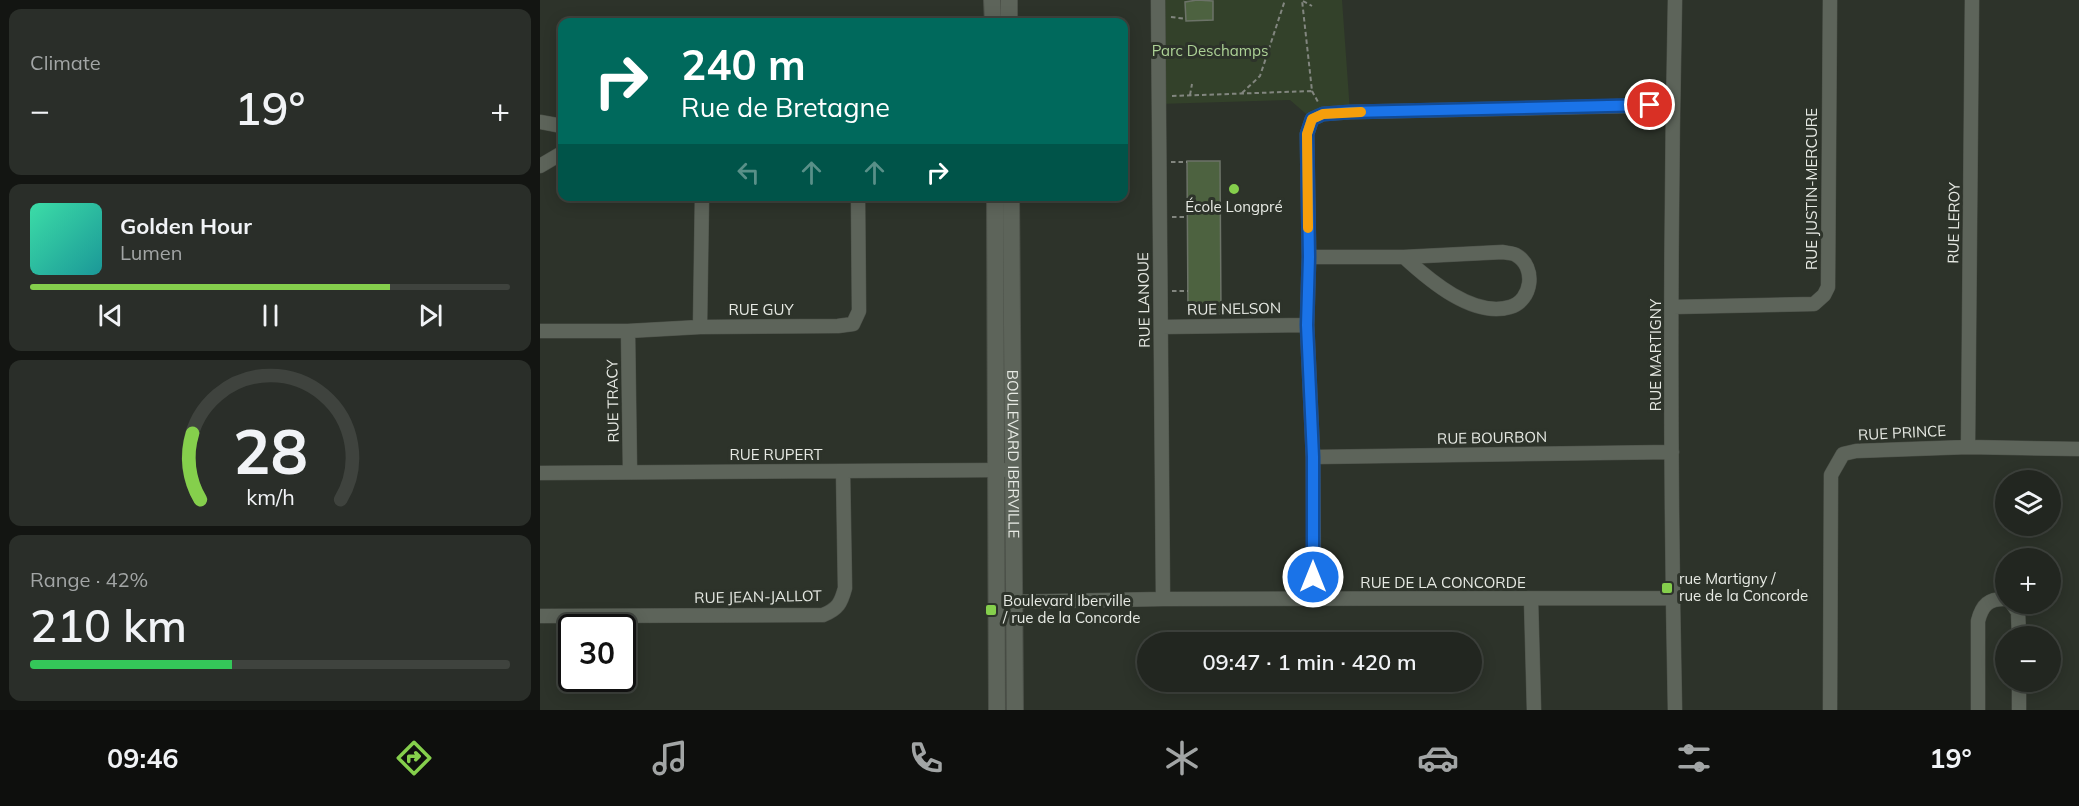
<!DOCTYPE html>
<html lang="en">
<head>
<meta charset="utf-8">
<style>
  body { margin:0; font-family:Mulish,sans-serif; background:#2a2e29; color:#f1f3f6; height:100vh; display:flex; flex-direction:column; font-size:22px; white-space:nowrap }
  * { box-sizing:border-box; margin:0 }
  p { font-size:20px; color:#a2a5a5 }
  .icon { flex:none; width:33px; height:33px; fill:none; stroke:currentColor; stroke-width:2; stroke-linecap:round; stroke-linejoin:round }
  .map { position:relative; flex:1; overflow:hidden }
  .side { display:flex; flex-direction:column; gap:9px; padding:9px; background:#131512; width:540px }
  .side>* { flex:none }
  .hud { position:absolute; left:18px; top:18px; width:570px; height:183px; border-radius:12px; box-shadow:0 3px 15px #0003,0 0 0 2px #3f433e; background:#00695c; color:#fff; overflow:hidden }
  .buttons { position:absolute; left:1455px; top:470px; display:grid; gap:12px }
  .buttons a { display:grid; place-items:center; width:66px; height:66px; border-radius:50%; background:#222620; box-shadow:0 3px 15px #0003,0 0 0 2px #3f433e; font-size:30px }
  .speed { position:absolute; left:18px; top:614px; display:flex; gap:12px; font-size:30px; font-weight:700; text-align:center }
  .speed>* { display:grid; place-content:center; width:78px; height:78px; border-radius:50%; background:#222620; box-shadow:0 3px 15px #0003,0 0 0 2px #3f433e; line-height:1 }
  .speed .limit { border:3px solid #111; border-radius:9px; background:#fff; color:#111 }
  .pin { position:absolute; display:grid; place-items:center; width:51px; height:51px; color:#fff; margin:-26px; border:3px solid #fff; border-radius:50%; box-shadow:0 2px 6px #0007 }
  .me { position:absolute; width:66px; margin:-33px; rotate:0deg; stroke-linejoin:round; filter:drop-shadow(0 0 4px #0008) }
  .turn { display:flex; align-items:center; gap:21px; height:126px; padding:0 24px; font-size:27px }
  .turn .icon { width:78px; height:78px; stroke-width:2.5 }
  .turn b { display:block; font-size:42px; line-height:51px }
  .lanes { display:flex; align-items:center; height:57px; padding:0 24px; background:#0003; justify-content:center; gap:30px; direction:ltr }
  .lanes .off { opacity:.35 }
  .big { font-size:45px; font-weight:600; line-height:1.1 }
  .side .tile { flex:1; display:flex; flex-direction:column; justify-content:center; gap:9px; min-width:0; padding:0 21px; border-radius:12px; background:#2a2e29 }
  .side .dial { align-items:center; gap:0 }
  .dial svg { height:156px; overflow:visible; fill:none; stroke:#3f433e; stroke-width:7; stroke-linecap:round; text-anchor:middle }
  .dial text { fill:#f1f3f6; stroke:none }
  .song { display:flex; align-items:center; gap:18px }
  .cover { width:72px; height:72px; border-radius:9px; background:linear-gradient(135deg,hsl(160 70% 55%),hsl(180 70% 35%)) }
  .played { height:6px; border-radius:3px; background:linear-gradient(90deg,#85cf4c 75%,#3f433e 75%) }
  .keys { display:flex; justify-content:space-around; direction:ltr }
  .heat { display:flex; justify-content:space-between; align-items:center; font-size:33px; direction:ltr }
  .charge { height:9px; border-radius:4px; background:linear-gradient(90deg,#34c759 42%,#3f433e 0) }
  .trip { position:absolute; left:597px; top:632px; width:345px; height:60px; border-radius:30px; background:#222620; box-shadow:0 3px 15px #0003,0 0 0 2px #3f433e; font-weight:600; line-height:60px; text-align:center }
  .tabs { display:flex; height:96px; justify-content:space-around; align-items:center; background:#0e0f0d; color:#a2a5a5 }
  .tabs .icon { width:42px; height:42px }
  .tabs .active { color:#85cf4c }
  .tabs b { font-size:27px; color:#f1f3f6 }
  main { display:flex; flex:1; min-height:0 }
  .map>svg:first-child { display:block }
  .green { fill:#33412a }
  .building { fill:#4d6240; stroke:#6c7368; stroke-width:1.5 }
  .lines { fill:none; stroke-linecap:round; stroke-linejoin:round }
  .minor-casing { stroke:#4c5149; stroke-width:15 }
  .tertiary-casing { stroke:#4c5149; stroke-width:18 }
  .path { stroke:#82867f; stroke-width:2; stroke-dasharray:4.5 3; stroke-linecap:butt }
  .minor { stroke:#5d645a; stroke-width:14 }
  .tertiary { stroke:#5d645a; stroke-width:16 }
  .route-casing { stroke:#114b97; stroke-width:15 }
  .route { stroke:#1a73e8; stroke-width:10 }
  .slow { stroke:#f59e0b; stroke-width:10 }
  .poi-dot { fill:#85cf4c; stroke:#2d332a; stroke-width:2 }
  .labels { text-anchor:middle; stroke-width:6; stroke-linejoin:round; paint-order:stroke }
  .park-label { font-size:15px; fill:#add296; stroke:#2d332a }
  .street-label { font-size:15px; fill:#e7eae4; stroke:#2d332a }
  .poi-label { font-size:15px; fill:#e7eae4; stroke:#2d332a; text-anchor:start }
</style>
</head>
<body>
<main>
<section class="side">
<div class="tile"><p>Climate</p>
<div class="heat"><a>−</a><b class="big">19°</b><a>+</a></div>
</div>
<div class="tile">
<div class="song"><i class="cover"></i><div><b>Golden Hour</b><p>Lumen</p></div></div>
<div class="played"></div>
<div class="keys"><svg class="icon" aria-label="previous" viewBox="0 0 24 24"><path d="M18 5L8 12l10 7zM5 5v14"/></svg><svg class="icon" aria-label="pause" viewBox="0 0 24 24"><path d="M8 5v14M16 5v14"/></svg><svg class="icon" aria-label="next" viewBox="0 0 24 24"><path d="M6 5l10 7-10 7zM19 5v14"/></svg></div>
</div>
<div class="tile dial"><svg viewBox="0 0 100 80">
<path d="M14 69A42 42 0 1 1 86 69"/>
<path d="M14 69A42 42 0 0 1 10 35" stroke="#85cf4c"/>
<text x="50" y="56" font-size="32" font-weight="700">28</text>
<text x="50" y="72" font-size="11">km/h</text>
</svg></div>
<div class="tile"><p>Range · 42%</p><b class="big">210 km</b><div class="charge"></div></div>
</section>
<div class="map">
<svg width="1539" height="710" viewBox="0 0 1539 710">
  <rect width="100%" height="100%" fill="#2d332a"/>
  <path class="green" d="M618,0H802L810,112L772,119L750,100L619,104Z"/>
  <path class="building" d="M657,0L673,1V20L646,21L645,2Z
    M647,161H680L681,314L648,315Z"/>
  <g class="lines">
    <g class="minor-casing">
      <path id="minor" d="M618,0L623,599
        M1135,0C1130,236 1130,474 1135,710
        M0,122L22,126
        M0,166L22,153
        M769,257H864L963,252C966,253 973,253 976,255C997,267 992,301 970,307C933,318 889,280 864,257
        M1133,307L1274,304L1284,295L1288,287L1290,0
        M160,327L162,196
        M621,327L767,325
        M0,331H88L160,327L298,326L313,324L319,311L318,196
        M88,331L90,471
        M1428,447L1432,0
        M773,457L1132,452
        M0,473L464,470
        M774,599L773,457L767,325L769,257L767,134L772,119L783,114L810,112L1133,105
        M991,599L994,710
        M465,602L623,599L1133,598
        M1472,603L1478,612L1479,636
        M0,616L283,615C298,609 301,603 305,588L303,471
        M1290,710L1291,475L1303,454L1316,451L1428,447L1539,449
        M1438,710V621C1442,605 1449,598 1466,599
        M1479,710V681"/>
    </g>
    <g class="tertiary-casing">
      <g id="tertiary">
        <path d="M452,0L453,22"/>
        <path d="M469,0V22"/>
        <path d="M455,196L457,710"/>
        <path id="s1" d="M471,196L475,710"/>
      </g>
    </g>
    <path class="path" d="M763,1L772,6
      M631,17L646,19
      M772,91L778,102
      M702,93L720,76L745,0
      M650,95L652,84
      M632,96L772,91L762,0
      M631,162H647
      M632,217H647
      M632,291H648"/>
    <use href="#minor" class="minor"/>
    <use href="#tertiary" class="tertiary"/>
  </g>
  <g class="lines">
    <g class="route-casing">
      <path id="route" d="M773,577V457L767,325L769,257L767,134L772,119L783,114L810,112L1110,105"/>
    </g>
    <use href="#route" class="route"/>
    <path class="slow" d="M768,228L767,134L772,119L783,114L821,112"/>
  </g>
  <g class="poi-dot">
    <circle cx="694" cy="189" r="6"/>
    <rect x="1121" y="582" width="12" height="12" rx="3"/>
    <rect x="445" y="604" width="12" height="12" rx="3"/>
  </g>
  <g class="labels">
    <g class="park-label">
      <text x="670" y="56">Parc Deschamps</text>
    </g>
    <g class="street-label">
      <text transform="translate(1272 189) rotate(-90)" y="5">RUE JUSTIN-MERCURE</text>
      <text transform="translate(1414 223) rotate(-89)" y="5">RUE LEROY</text>
      <text transform="translate(604 300) rotate(-91)" y="5">RUE LANOUE</text>
      <text transform="translate(694 309) rotate(-1)" y="5">RUE NELSON</text>
      <text x="221" y="315">RUE GUY</text>
      <text transform="translate(1116 355) rotate(-90)" y="5">RUE MARTIGNY</text>
      <text transform="translate(73 401) rotate(-91)" y="5">RUE TRACY</text>
      <text transform="translate(1362 433) rotate(-3)" y="5">RUE PRINCE</text>
      <text transform="translate(952 438) rotate(-1)" y="5">RUE BOURBON</text>
      <text dy="5" stroke="none"><textPath href="#s1" startOffset="258">BOULEVARD IBERVILLE</textPath></text>
      <text x="236" y="460">RUE RUPERT</text>
      <text x="903" y="588">RUE DE LA CONCORDE</text>
      <text transform="translate(218 597) rotate(-1)" y="5">RUE JEAN-JALLOT</text>
    </g>
    <g class="poi-label">
      <text x="694" y="212" text-anchor="middle">École Longpré</text>
      <text x="1139" y="584">rue Martigny /<tspan x="1139" dy="17">rue de la Concorde</tspan></text>
      <text x="463" y="606">Boulevard Iberville<tspan x="463" dy="17">/ rue de la Concorde</tspan></text>
    </g>
  </g>
</svg>
<div class="buttons">
<a><svg class="icon" aria-label="layers" viewBox="0 0 24 24"><path d="M12 4l9 5-9 5-9-5zM3 14l9 5 9-5"/></svg></a>
<a>+</a>
<a>−</a>
</div>
<div class="speed"><div class="limit">30</div></div>
<div class="pin" style="left:1110px;top:105px;background:#d93025"><svg class="icon" aria-label="arrive" viewBox="0 0 24 24"><path d="M6 21V4h12l-3 4 3 4H6"/></svg></div>
<svg class="me" style="left:773px;top:577px" viewBox="-20 -20 40 40"><circle r="17" fill="#1a73e8" stroke="#fff" stroke-width="3"/><path d="M0-11L8 9 0 5-8 9z" fill="#fff"/></svg>
<div class="trip">09:47 · 1 min · 420 m</div>
<div class="hud">
<div class="turn"><svg class="icon" aria-label="right" viewBox="0 0 24 24"><path d="M7 20v-9h11M14 6l5 5-5 5"/></svg><div><b>240 m</b>Rue de Bretagne</div></div>
<div class="lanes"><svg class="icon off" aria-label="left" viewBox="0 0 24 24"><path d="M17 20v-9H6M10 6l-5 5 5 5"/></svg><svg class="icon off" aria-label="ahead" viewBox="0 0 24 24"><path d="M12 20V5M6 11l6-6 6 6"/></svg><svg class="icon off" aria-label="ahead" viewBox="0 0 24 24"><path d="M12 20V5M6 11l6-6 6 6"/></svg><svg class="icon" aria-label="right" viewBox="0 0 24 24"><path d="M7 20v-9h11M14 6l5 5-5 5"/></svg></div>
</div>
</div>
</main>
<nav class="tabs">
<b>09:46</b>
<svg class="icon active" aria-label="directions" viewBox="0 0 24 24"><path d="M12 3l9 9-9 9-9-9zM9 14v-3h6M13 9l2 2-2 2"/></svg>
<svg class="icon" aria-label="music" viewBox="0 0 24 24"><path d="M9 18V5l10-2v13"/><circle cx="6" cy="18" r="3"/><circle cx="16" cy="16" r="3"/></svg>
<svg class="icon" aria-label="phone" viewBox="0 0 24 24"><path d="M5 4h4l2 5-3 2q2 4 5 5l2-3 5 2v4C11 20 4 13 5 4z"/></svg>
<svg class="icon" aria-label="climate" viewBox="0 0 24 24"><path d="M12 3v18M4 7l16 10M4 17L20 7"/></svg>
<svg class="icon" aria-label="car" viewBox="0 0 24 24"><path d="M5 17H2v-5l4-1 3-4h7l3 4 3 1v5h-3M9 17h6M6 11h13"/><circle cx="7" cy="17" r="2"/><circle cx="17" cy="17" r="2"/></svg>
<svg class="icon" aria-label="filters" viewBox="0 0 24 24"><path d="M4 7h16M4 17h16"/><circle cx="9" cy="7" r="2"/><circle cx="15" cy="17" r="2"/></svg>
<b>19°</b>
</nav>
</body>
</html>
